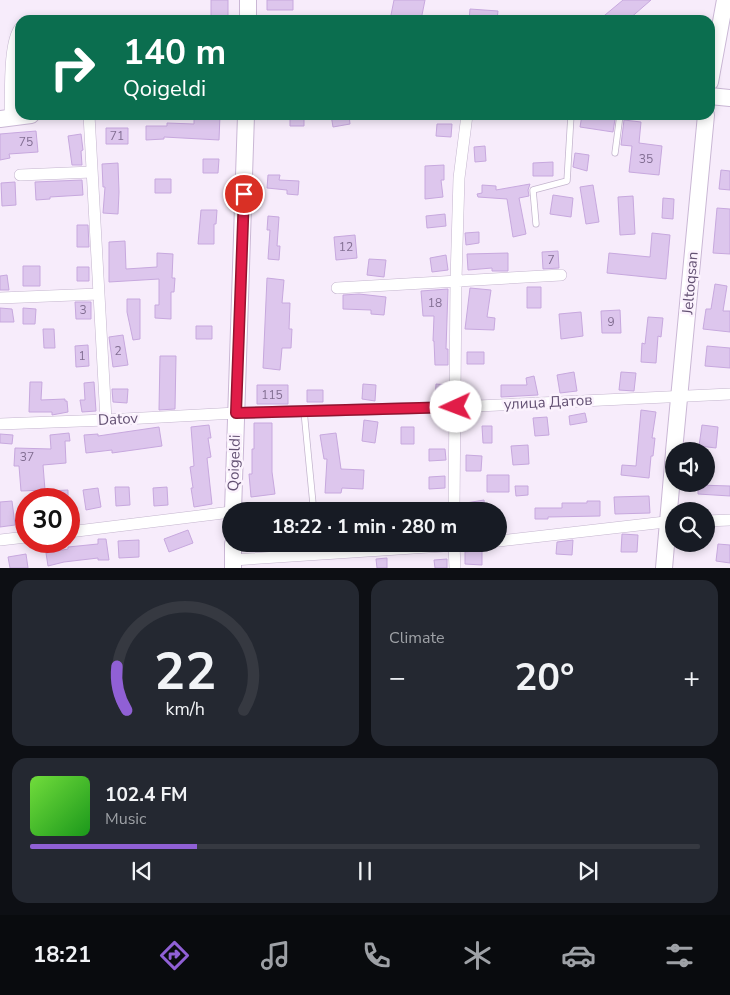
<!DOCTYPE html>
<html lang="en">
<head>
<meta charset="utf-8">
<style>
  body { margin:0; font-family:"Nunito Sans",sans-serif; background:#242831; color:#f1f3f6; height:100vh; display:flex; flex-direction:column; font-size:19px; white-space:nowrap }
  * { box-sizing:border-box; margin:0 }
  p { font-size:16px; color:#9ea1a6 }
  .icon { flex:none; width:28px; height:28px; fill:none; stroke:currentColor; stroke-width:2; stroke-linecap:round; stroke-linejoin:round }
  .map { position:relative; height:568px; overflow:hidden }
  .panel { display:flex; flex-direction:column; gap:12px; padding:12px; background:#0d0f14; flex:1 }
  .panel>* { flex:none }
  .hud { position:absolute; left:15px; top:15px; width:700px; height:105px; border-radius:15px; box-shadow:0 2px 8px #0003; background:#0b6e4f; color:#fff; overflow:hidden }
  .buttons { position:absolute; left:665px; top:442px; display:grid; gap:10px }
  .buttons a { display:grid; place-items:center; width:50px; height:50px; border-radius:50%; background:#171b24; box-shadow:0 2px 8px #0003; font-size:25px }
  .speed { position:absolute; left:15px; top:488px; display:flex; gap:10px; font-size:25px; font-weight:700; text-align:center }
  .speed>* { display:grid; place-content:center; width:65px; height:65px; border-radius:50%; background:#171b24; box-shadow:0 2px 8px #0003; line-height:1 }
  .speed .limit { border:8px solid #d22; background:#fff; color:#111 }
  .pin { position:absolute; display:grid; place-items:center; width:42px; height:42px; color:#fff; margin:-21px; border:2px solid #fff; border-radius:50%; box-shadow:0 1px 5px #0007 }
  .me { position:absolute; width:55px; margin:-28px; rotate:268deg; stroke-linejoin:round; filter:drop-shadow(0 0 4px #0008) }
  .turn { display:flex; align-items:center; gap:18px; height:105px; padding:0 25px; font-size:22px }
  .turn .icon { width:65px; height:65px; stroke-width:2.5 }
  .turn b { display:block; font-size:35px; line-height:42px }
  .big { font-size:38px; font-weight:700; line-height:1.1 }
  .panel .tile { flex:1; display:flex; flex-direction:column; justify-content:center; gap:8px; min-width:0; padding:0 18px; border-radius:15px; background:#242831 }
  .panel .dial { align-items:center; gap:0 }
  .dial svg { height:130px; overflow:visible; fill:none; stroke:#363941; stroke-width:7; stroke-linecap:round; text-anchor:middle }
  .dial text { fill:#f1f3f6; stroke:none }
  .song { display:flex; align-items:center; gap:15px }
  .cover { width:60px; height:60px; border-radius:8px; background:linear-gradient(135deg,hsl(100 70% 55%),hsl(120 70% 35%)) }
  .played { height:5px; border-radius:2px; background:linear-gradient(90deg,#9060d5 25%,#363941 25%) }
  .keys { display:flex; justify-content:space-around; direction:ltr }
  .heat { display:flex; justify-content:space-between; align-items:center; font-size:28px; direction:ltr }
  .panel .tiles { flex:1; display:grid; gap:12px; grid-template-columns:1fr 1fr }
  .tile:last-child { grid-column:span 2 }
  .trip { position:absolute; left:222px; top:502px; width:285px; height:50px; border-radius:25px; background:#171b24; box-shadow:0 2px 8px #0003; font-weight:700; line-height:50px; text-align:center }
  .tab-bar { display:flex; height:80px; justify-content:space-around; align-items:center; background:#090b0e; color:#9ea1a6 }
  .tab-bar .icon { width:35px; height:35px }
  .tab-bar .on { color:#9060d5 }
  .tab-bar b { font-size:22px; color:#f1f3f6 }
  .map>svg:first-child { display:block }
  .building { fill:#ddc6ed; stroke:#c7a8de }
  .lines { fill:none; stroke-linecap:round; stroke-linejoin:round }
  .lane-casing { stroke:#c4b5ce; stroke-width:7 }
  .street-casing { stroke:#c4b5ce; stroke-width:12 }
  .secondary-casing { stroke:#cab7d5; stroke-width:18 }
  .lane { stroke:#fff; stroke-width:5.5 }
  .street { stroke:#fff; stroke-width:11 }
  .secondary { stroke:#fff; stroke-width:16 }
  .route-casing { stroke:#92132f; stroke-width:12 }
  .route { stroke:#e11d48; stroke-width:9 }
  .labels { text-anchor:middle; stroke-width:5; stroke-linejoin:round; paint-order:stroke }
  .number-label { font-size:12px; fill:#826e92 }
  .street-label { font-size:15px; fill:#635173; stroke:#fbf2fd }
</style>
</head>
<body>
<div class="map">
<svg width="730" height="568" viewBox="0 0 730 568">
  <rect width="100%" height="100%" fill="#f7ecfb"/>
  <path class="building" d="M211,0H228V20H211Z
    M267,0H293V10H267Z
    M394,0H425L421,20H390Z
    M623,0H651L628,20H599Z
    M470,9L498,11L497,20H469Z
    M194,115H220L219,140L164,137V139L146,140V126H167V123L194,124Z
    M290,115H304V126H290Z
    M331,115H349L350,124L333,127Z
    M582,115H607L606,118L615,119L613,132L580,127Z
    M624,120L641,122L639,143L662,146L659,175L629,172L632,146L621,145Z
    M437,124H452L451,137L436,136Z
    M106,128H128V144H106Z
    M36,131L38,152L9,154L10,158L0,160V134Z
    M81,134L83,150L81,151L82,165H72L68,136Z
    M485,146L486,161L475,162L474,147Z
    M575,153L589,155L587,171L573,167Z
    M203,159H219L218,173H203Z
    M553,162V176H533V163Z
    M118,163L119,192L118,214L103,213L105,187H103L102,164Z
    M444,165V180H441L443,197L425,199V166Z
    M721,170L730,171V190L719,189Z
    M268,175H280L279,180L299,181L298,195L287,194V190L267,188Z
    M155,179H171V193H155Z
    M82,180L83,195L50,197V199L36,200L35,182Z
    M15,182L16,205L2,206L1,183Z
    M530,184L528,190L529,196L519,198L526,234L513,237L507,199L478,197L477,194L482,193V185L496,186V190Z
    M593,185L599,222L586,224L580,187Z
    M553,195L573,198L571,217L550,214Z
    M633,196L635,234L620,235L618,197Z
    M663,198L674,199L673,219L662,218Z
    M717,208L730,209V254L713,253Z
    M201,210H217L216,224H214V244H198Z
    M445,214L446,226L427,228L426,216Z
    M268,216L279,217L277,246H280L279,260L268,259L270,230H267Z
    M77,225H88L89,247H77Z
    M479,232V243L466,245L465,233Z
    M652,233L670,235L666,279L607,273L609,253L650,257Z
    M355,235L357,258L336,260L334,237Z
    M125,241L126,269L157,267V253L173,254L172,278H175L174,292H171V319L155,318V305H159V279L109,282V242Z
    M558,251L559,268L543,269L542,252Z
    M508,253V271H492V268L468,270L467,254Z
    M446,255L448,270L432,272L430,258Z
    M369,259L386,260L384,277L367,275Z
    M23,266H40V286H23Z
    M77,267H89V281H77Z
    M7,275L9,290H0V276Z
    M267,278L284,280L282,303H290L289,329H292L291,348H282L280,370L263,368Z
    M715,284L727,286L723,311H730V332L703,329L706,309H711Z
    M527,287H541V308H527Z
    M470,288L491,290L487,317L495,318L494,330L465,329Z
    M448,289L446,349H448V365H435L434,341H433L434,316H423L421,291Z
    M359,294L386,297L384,315L371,314V310L343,309V295Z
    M127,299H140V339L133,340L127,312Z
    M75,302H91V319H76Z
    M0,308L12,309L14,322H0Z
    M23,308L36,309L35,324H23Z
    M620,310L621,333H602L601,311Z
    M581,312L583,336L561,339L559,314Z
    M648,317L663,318L661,337L658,336L656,363L641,362L642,343L645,344Z
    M196,326H212V339H196Z
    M43,329H54L55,348H44Z
    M123,335L128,365L113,367L109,337Z
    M88,345L89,366L76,367L75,346Z
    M707,346L730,348V368L705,366Z
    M467,352H484V364H467Z
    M160,356H176L175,409L159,410Z
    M574,372L577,391L560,393L557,375Z
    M621,372L636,373L634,391L619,390Z
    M534,376L538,395L501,397V385H527L526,378Z
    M30,382H42L41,400L65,399V401H67L68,412L52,415V412H29Z
    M94,382L96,411L82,412L80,400H85L84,383Z
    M363,384L376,385L375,401L362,399Z
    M436,384L448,385L447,400H435Z
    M257,385H288V404H257Z
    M112,389H128L127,403L113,402Z
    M307,390H323V402H307Z
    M641,410L656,412L652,438H655L653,456H651L649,478L621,475L622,465L636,466Z
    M585,413L587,422L570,425L569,416Z
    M547,417L549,435L535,436L533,418Z
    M364,420L378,422L375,443L362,441Z
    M254,423H272V472L275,494L251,497L249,474H252V449H254Z
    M209,425L211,438H208L211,457L207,458L212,504L194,507L191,488H193L190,467L194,466L191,427Z
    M702,425L718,427L716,448L699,446Z
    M482,426H492V443H483Z
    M159,427L162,446L112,453V450L86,453L84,435L98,434V436Z
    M401,427H414V444H401Z
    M69,433L70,441H65L66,463L43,465L45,490L21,491L19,466H14L15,448L51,449L50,435Z
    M336,433L341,469L364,470L363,489L342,488L341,493H325L327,459H324L320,435Z
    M0,434L13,435L12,444L0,443Z
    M528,445L529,464L513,465L511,446Z
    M429,449H445L446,460L429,461Z
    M466,455L482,456L481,471H466Z
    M487,475H509V492H487Z
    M445,476V488L429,489V477Z
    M698,485L730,486V496L698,494Z
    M515,486H528V495L516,496Z
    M115,487H129L130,505L116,506Z
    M167,487L168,505L154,506L153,488Z
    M98,488L101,507L86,510L83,490Z
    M68,490V499H49V491Z
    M649,496L650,513L615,514L614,497Z
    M484,500L485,511H467L466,503Z
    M12,501L15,525L0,527V502Z
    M587,501H600V516L548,517V519H535V508H562V503H587Z
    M188,530L193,543L169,552L164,539Z
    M622,534L638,535L637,552H621Z
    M98,539H106L109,560H98V558L64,562L48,566L46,553L68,549V547L98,544Z
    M139,540V557L119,558L118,541Z
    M573,540L572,555L556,554L557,542Z
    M718,544L730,545V563L716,561Z
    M482,550V565L465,564V552Z
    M26,554L28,568H10L8,557Z
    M387,558V568H377L376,559Z
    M447,559V568H435L434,560Z"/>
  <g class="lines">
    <g class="lane-casing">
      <path id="lane" d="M615,153L620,115
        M536,224L533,190L567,181L571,115
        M304,411L313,504"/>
    </g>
    <g class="street-casing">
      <path id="street" d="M89,115L106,420
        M10,118C11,97 8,44 20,28
        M20,175L92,172
        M337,288L561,275
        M0,298L98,294
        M0,424L106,420L236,413L456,407L730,394
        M454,511L456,280L459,178L467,115
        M706,521L730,520
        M69,532L231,512
        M0,540L26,537
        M499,541L674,521
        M454,544L455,568
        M233,560L474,544"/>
    </g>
    <g class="secondary-casing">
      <path id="secondary" d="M248,20V0
        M710,82L725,0
        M710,96L730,98
        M0,119L31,115
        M674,451L706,115
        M233,511L246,115
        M233,568V544
        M664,568L674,453"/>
    </g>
    <use href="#lane" class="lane"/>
    <use href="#street" class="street"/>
    <use href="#secondary" class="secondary"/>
  </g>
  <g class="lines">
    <g class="route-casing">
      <path id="route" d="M244,194L236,413L456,407"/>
    </g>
    <use href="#route" class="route"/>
  </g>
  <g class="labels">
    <g class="number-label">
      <text x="117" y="140">71</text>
      <text x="26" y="146">75</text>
      <text x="646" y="163">35</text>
      <text x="346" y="251">12</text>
      <text x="551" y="264">7</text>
      <text x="435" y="307">18</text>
      <text x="83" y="314">3</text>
      <text x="611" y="326">9</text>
      <text x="118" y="355">2</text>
      <text x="82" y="360">1</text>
      <text x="272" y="399">115</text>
      <text x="27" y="461">37</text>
    </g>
    <g class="street-label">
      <text transform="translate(690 283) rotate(-85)" y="5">Jeltoqsan</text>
      <text transform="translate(548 402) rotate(-3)" y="5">улица Датов</text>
      <text transform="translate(118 419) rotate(-3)" y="5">Datov</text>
      <text transform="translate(234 463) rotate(-88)" y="5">Qoigeldi</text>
    </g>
  </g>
</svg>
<div class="buttons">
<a><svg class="icon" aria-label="sound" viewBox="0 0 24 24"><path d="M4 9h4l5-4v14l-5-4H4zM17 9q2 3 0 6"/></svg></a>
<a><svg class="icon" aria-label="search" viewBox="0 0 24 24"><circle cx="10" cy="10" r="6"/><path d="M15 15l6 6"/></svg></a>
</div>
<div class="speed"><div class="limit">30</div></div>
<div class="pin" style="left:244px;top:194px;background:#d93025"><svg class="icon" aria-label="arrive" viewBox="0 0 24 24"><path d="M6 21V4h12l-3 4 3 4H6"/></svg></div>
<svg class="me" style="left:456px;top:407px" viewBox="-20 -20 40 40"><circle r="19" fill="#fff"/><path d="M0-13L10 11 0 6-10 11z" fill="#e11d48"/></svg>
<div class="trip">18:22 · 1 min · 280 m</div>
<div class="hud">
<div class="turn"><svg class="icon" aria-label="right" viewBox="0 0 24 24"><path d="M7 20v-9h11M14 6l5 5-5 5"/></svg><div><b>140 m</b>Qoigeldi</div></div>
</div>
</div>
<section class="panel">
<div class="tiles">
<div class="tile dial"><svg viewBox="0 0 100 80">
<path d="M14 69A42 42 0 1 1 86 69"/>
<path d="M14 69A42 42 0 0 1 8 42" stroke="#9060d5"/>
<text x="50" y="56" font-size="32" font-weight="700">22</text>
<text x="50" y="72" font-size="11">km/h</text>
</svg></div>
<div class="tile"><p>Climate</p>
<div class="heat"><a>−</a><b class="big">20°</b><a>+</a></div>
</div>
<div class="tile">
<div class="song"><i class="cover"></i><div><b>102.4 FM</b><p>Music</p></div></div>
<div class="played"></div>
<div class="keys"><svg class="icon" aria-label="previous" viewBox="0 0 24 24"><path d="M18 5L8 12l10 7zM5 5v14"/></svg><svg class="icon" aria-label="pause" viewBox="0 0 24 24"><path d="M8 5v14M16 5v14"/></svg><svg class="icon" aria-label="next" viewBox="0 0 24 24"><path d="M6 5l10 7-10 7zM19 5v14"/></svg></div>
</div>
</div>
</section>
<nav class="tab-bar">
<b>18:21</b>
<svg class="icon on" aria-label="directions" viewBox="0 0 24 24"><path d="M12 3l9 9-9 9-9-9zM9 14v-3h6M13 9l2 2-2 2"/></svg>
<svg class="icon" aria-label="music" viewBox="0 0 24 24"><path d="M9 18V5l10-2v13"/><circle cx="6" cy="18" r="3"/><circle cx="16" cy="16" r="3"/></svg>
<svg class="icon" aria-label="phone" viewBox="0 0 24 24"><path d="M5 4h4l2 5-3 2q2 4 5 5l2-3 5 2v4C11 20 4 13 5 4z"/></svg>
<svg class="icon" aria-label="climate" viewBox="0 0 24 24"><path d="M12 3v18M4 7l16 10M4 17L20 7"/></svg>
<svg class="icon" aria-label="car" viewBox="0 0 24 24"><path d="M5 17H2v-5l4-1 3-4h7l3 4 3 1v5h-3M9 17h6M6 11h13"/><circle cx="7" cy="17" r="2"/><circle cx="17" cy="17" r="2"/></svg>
<svg class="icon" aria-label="filters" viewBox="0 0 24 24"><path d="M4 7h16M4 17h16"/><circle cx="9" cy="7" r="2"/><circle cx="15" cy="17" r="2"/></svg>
</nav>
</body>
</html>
